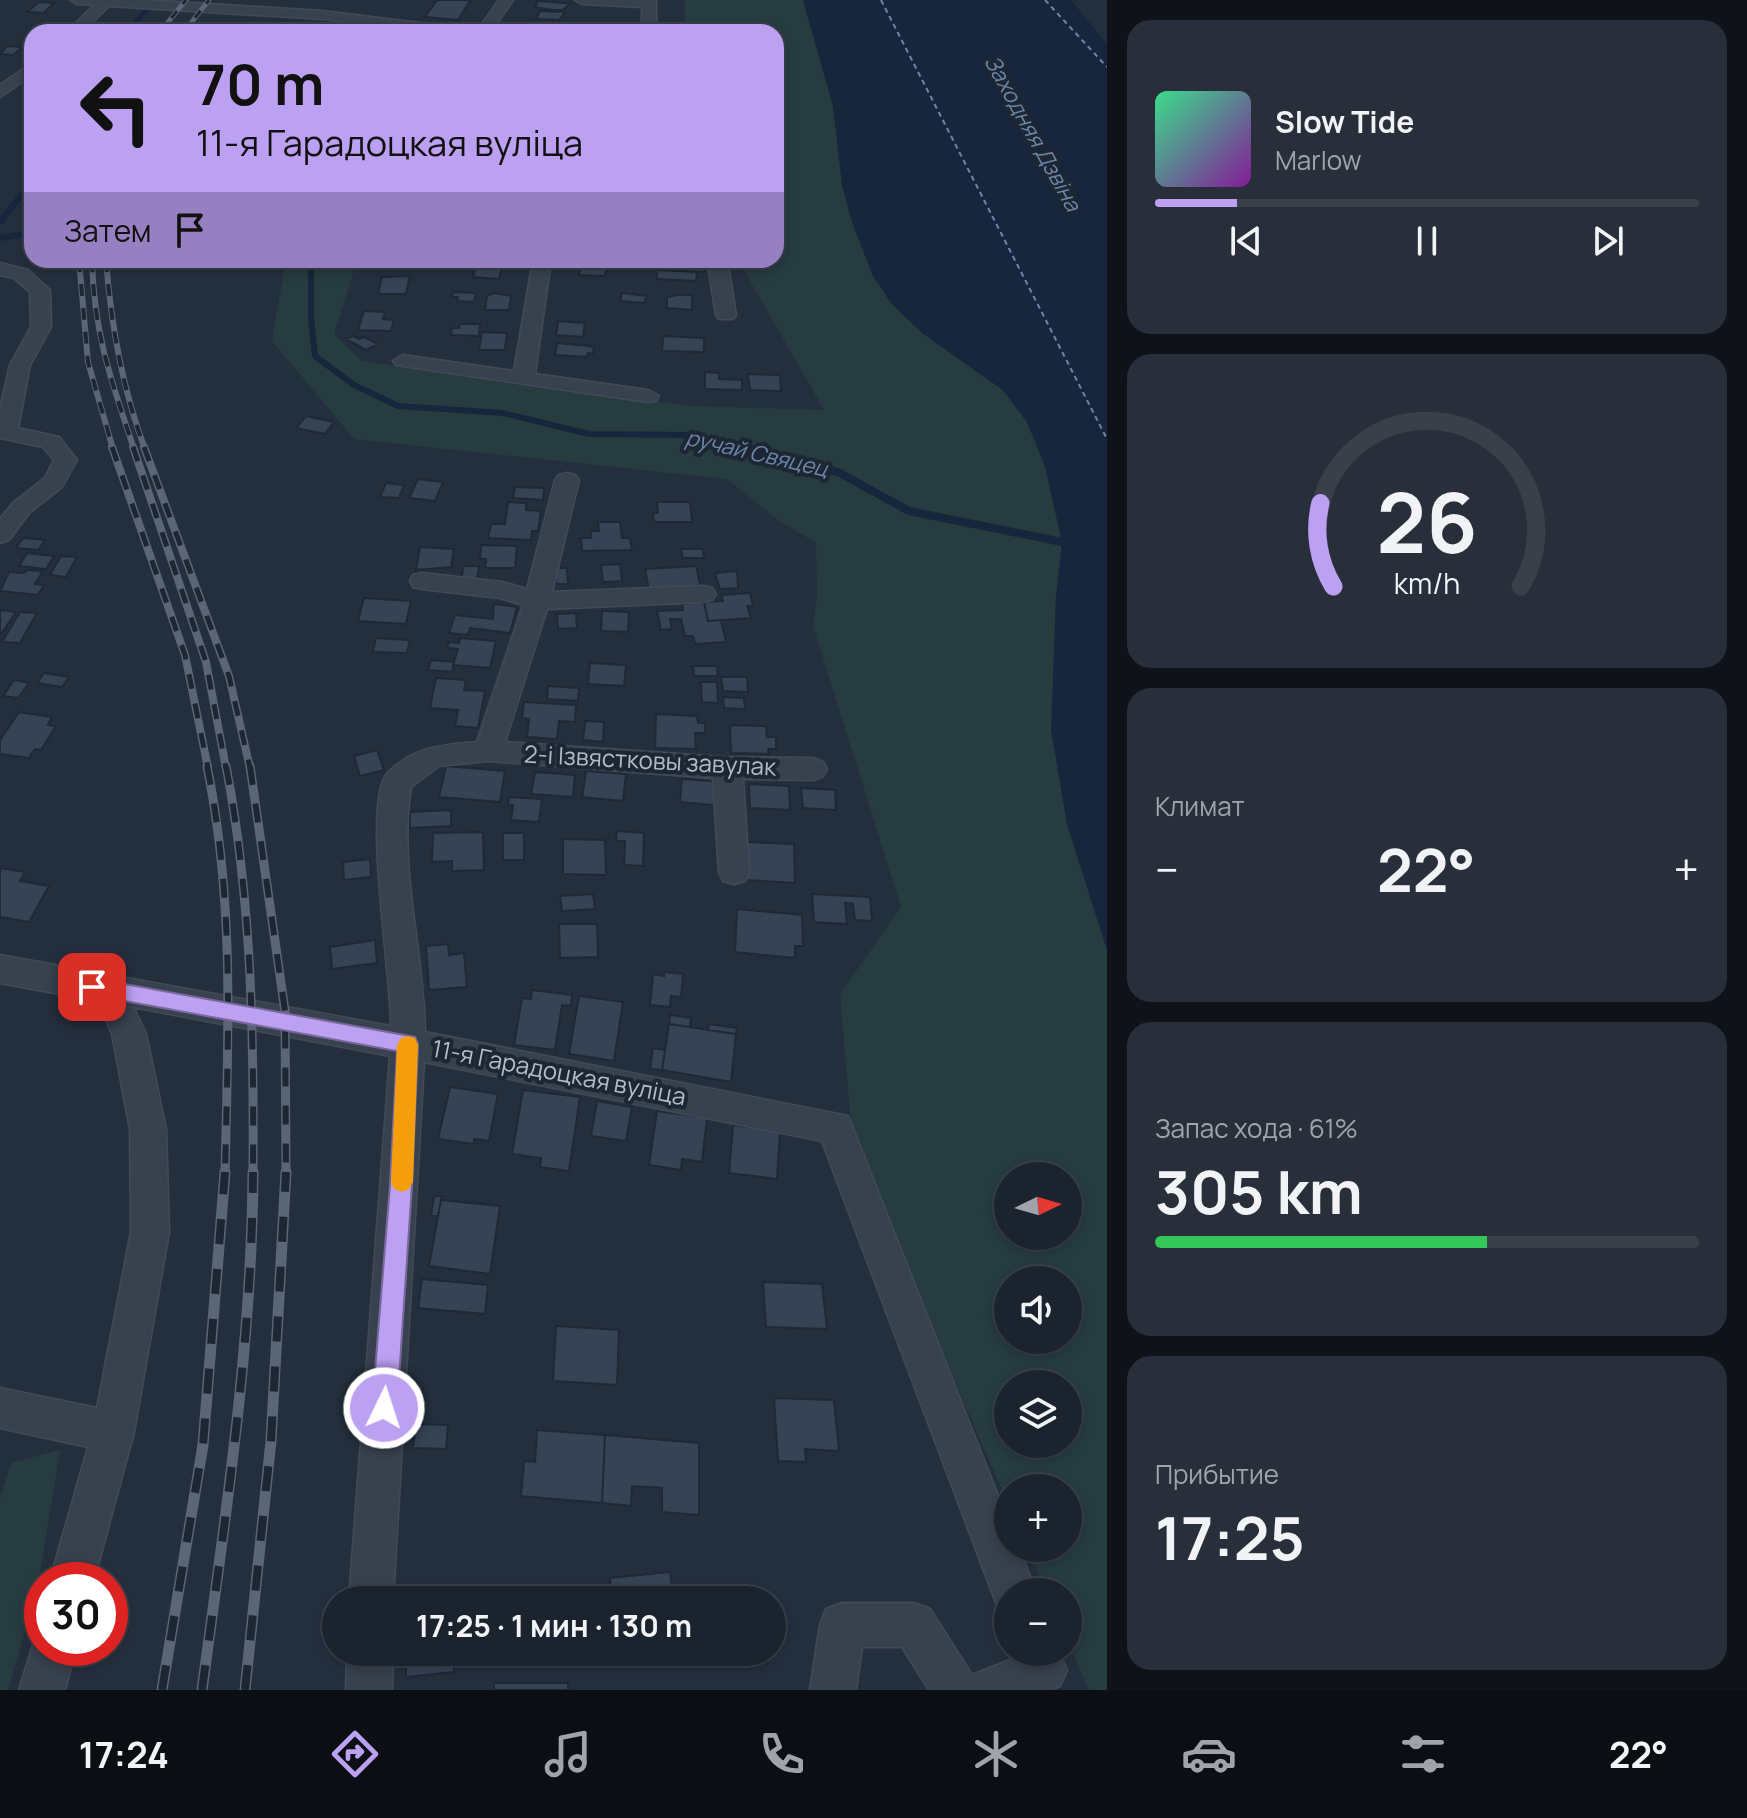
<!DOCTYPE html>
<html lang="ru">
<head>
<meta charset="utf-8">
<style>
  body { margin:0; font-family:Manrope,sans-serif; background:#282f3a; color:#f1f3f6; height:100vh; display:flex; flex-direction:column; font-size:30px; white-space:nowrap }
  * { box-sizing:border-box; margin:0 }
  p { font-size:26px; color:#a0a4aa }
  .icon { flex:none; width:44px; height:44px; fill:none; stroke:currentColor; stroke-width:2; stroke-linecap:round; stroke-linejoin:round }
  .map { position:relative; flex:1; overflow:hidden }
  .panel { display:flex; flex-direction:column; gap:20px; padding:20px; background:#0f1319; width:640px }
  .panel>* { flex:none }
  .top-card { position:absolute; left:24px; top:24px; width:760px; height:244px; border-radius:24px; box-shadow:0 4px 12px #0003,0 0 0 2px #39404a; background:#bca0f2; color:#111; overflow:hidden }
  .needle { width:52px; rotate:85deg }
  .tools { position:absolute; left:994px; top:1162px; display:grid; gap:16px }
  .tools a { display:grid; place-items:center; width:88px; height:88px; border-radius:50%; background:#1b232e; box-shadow:0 4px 12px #0003,0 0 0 2px #39404a; font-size:40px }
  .speed { position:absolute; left:24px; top:1562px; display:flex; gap:16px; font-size:40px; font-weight:700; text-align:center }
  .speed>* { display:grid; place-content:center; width:104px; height:104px; border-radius:50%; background:#1b232e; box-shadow:0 4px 12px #0003,0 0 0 2px #39404a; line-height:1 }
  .speed .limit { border:12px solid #d22; background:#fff; color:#111 }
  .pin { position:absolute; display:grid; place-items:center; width:68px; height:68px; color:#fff; margin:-34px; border-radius:16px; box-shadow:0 4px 12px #0006 }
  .me { position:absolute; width:88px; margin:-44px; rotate:4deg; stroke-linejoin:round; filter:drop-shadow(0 0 6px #0008) }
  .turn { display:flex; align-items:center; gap:28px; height:168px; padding:0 40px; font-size:36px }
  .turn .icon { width:104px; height:104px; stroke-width:2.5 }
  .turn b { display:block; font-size:56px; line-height:68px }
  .then { display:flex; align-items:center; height:76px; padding:0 40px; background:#0003; gap:16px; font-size:30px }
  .big { font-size:60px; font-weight:700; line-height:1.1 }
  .panel .widget { flex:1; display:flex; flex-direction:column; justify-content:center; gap:12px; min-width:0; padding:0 28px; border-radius:24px; background:#282f3a }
  .panel .dial { align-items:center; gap:0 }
  .dial svg { height:208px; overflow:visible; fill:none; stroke:#39404a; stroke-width:7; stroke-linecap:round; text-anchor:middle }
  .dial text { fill:#f1f3f6; stroke:none }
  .song { display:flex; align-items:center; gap:24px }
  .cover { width:96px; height:96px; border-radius:12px; background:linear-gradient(135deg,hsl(150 70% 55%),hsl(290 70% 35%)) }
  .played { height:8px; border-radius:4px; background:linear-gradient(90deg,#bca0f2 15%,#39404a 15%) }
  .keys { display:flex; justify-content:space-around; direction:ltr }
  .heat { display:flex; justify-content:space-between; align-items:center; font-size:44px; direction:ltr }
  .charge { height:12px; border-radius:6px; background:linear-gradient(90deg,#34c759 61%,#39404a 0) }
  .trip { position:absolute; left:322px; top:1586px; width:464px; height:80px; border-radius:40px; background:#1b232e; box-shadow:0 4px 12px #0003,0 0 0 2px #39404a; font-weight:700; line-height:80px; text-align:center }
  .menu { display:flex; height:128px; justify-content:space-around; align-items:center; background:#0b0e12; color:#a0a4aa }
  .menu .icon { width:56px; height:56px }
  .menu .selected { color:#bca0f2 }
  .menu b { font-size:36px; color:#f1f3f6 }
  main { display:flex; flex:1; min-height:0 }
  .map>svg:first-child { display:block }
  .green { fill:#263c3f; fill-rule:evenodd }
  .water { fill:#17263c }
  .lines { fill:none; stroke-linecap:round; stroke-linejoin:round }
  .stream-far2 { stroke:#17263c; stroke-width:5 }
  .stream-far1 { stroke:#17263c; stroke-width:6 }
  .stream { stroke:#17263c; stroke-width:8 }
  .ferry { stroke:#6d86a8; stroke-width:2; stroke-dasharray:5 4; stroke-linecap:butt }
  .building { fill:#364354; stroke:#1f2835; stroke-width:2 }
  .minor-casing { stroke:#414a57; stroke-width:3 }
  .minor { fill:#38414e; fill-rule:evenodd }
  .rail-far4-casing { stroke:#5a6575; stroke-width:5 }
  .rail-far3-casing { stroke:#5a6575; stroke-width:6 }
  .rail-far2-casing { stroke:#5a6575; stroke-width:8 }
  .rail-far1-casing { stroke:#5a6575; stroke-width:9 }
  .rail-casing { stroke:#5a6575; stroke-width:11 }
  .rail-far4 { stroke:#1d2633; stroke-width:3; stroke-dasharray:9; stroke-linecap:butt }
  .rail-far3 { stroke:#1d2633; stroke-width:4; stroke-dasharray:12; stroke-linecap:butt }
  .rail-far2 { stroke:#1d2633; stroke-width:5; stroke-dasharray:15; stroke-linecap:butt }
  .rail-far1 { stroke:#1d2633; stroke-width:6; stroke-dasharray:19; stroke-linecap:butt }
  .rail { stroke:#1d2633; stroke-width:8; stroke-dasharray:25; stroke-linecap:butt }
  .route { fill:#bca0f2; stroke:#7a689d; stroke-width:2 }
  .slow { fill:#f59e0b }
  .labels { text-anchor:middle; stroke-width:8; stroke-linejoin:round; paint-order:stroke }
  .far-water-label { font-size:22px; font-style:italic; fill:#6d86a8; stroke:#1d2633 }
  .street-label { font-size:24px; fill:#b4bcc9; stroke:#1d2633 }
</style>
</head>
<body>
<main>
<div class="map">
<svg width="1107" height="1690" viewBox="0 0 1107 1690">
  <rect width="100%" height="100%" fill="#242f3e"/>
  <path class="green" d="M685,0H803L833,106L842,185L852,222L873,276L922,333L1003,390L1027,422L1045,466L1062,542L1056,596L1055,656L1067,824L1107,950V1690H1089L1068,1642V1592H1046L1027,1548H1068V1488H1008V1504L853,1148L840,994L901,907L813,626L817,597L816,543L778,520L727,479L354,439L272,341L286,260H357L334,334L362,361L692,406L824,410L738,260H776V32H685ZM1008,1176H1068V1236H1008ZM1008,1280H1068V1340H1008ZM1008,1384H1068V1444H1008Z
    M60,1450L38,1585L8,1690H0V1498L11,1463Z"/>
  <path class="water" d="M803,0H1071L1107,44V950L1067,824L1051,730L1056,596L1062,542L1045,466L1027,422L1003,390L922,333L891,303L873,276L852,222L842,185L833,106Z"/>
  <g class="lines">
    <path class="stream-far2" d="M128,32L148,8
      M19,198L32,182"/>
    <path class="stream-far1" d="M0,222L21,196
      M0,238L32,233
      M311,260V318L315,356L354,385L398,406L503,413L589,434L687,435L745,449"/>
    <path class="stream" d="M737,447L838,472L909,511L1072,544"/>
    <path class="ferry" d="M881,0L1107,439
      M1045,0L1107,67"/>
  </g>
  <path class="building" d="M437,0H475L470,1L458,20L425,17Z
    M538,1L565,3L570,4L563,10H552L535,7Z
    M39,2L54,3L44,13L27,12Z
    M540,11L565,12L559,20L536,19Z
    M628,24H640L638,32H618L619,26H628Z
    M7,46L23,47L13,55L0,54Z
    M588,260H614L613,267L607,266L605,276L579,275L582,261Z
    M658,260H697V264H704V272L657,270Z
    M476,265L502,266L499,279L473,277Z
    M657,270L697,272L696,281L657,279Z
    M410,276L406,294H378L382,277Z
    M453,292L476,293L474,302L457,301L458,297H452Z
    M494,293L511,296L509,310H485L487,296Z
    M622,293L647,296L644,303L620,301Z
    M678,295H692V310L667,308V297Z
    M364,311L385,312L383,319L394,320L391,331L358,330Z
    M558,321L585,323L583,337L556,335Z
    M460,324H480L479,336L451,335L452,328H459Z
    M482,332L507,333L505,350H479Z
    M353,336L359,339L364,337L378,344L366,350L346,339Z
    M663,336L704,338V352L662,351Z
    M557,343L590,346L594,348L593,354L588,353L587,357L555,355Z
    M705,372L719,373V379L742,380V390L705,389Z
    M748,374L780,375L781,391L750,390Z
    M306,416L334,422L325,434L296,428Z
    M418,479L443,482L435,501L409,498Z
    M386,483L404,485L399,498L380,497Z
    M515,487L544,488L543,500L513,498Z
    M508,502L526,503V510L541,511L538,531H532L531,540L488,538L491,524H505Z
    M657,502H690L692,522H654L653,513H658Z
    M598,522H620L622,538H630L632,550L582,551L581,538H591V531H599Z
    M23,538L45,540L38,550L16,548Z
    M481,545L517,546L515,568H485L486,559H480Z
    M420,547L454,549L451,567L416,570Z
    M703,549L704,558H683L681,549Z
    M27,553L54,556L46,569L19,566Z
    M61,556L77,557L66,577L50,575Z
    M620,564L622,581L603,582L601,565Z
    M464,566H479L477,579H461Z
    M696,566L701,589L649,591L645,569Z
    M555,568H567L568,584H556Z
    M27,570L43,571L35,584L44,585L38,595L0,591L9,572L24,573Z
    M737,571L738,588L720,589L715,573Z
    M750,593L753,606H747L751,618L708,621L704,602L723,601L721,595Z
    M364,598L411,601L406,624L358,621Z
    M704,602L708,621L721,620L726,642L695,644L693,636H685L681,619H670L672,629L661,630L657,611L683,610L682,604Z
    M494,604L517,607L510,633L470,628L468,635L449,633L455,615L493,619Z
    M0,610L16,612L1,634H0Z
    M602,611L629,612L628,632L601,631Z
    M20,612L37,613L20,643L2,642Z
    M576,613L577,628L558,629L557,614Z
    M376,638L410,640L407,653L373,652Z
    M460,638L496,641L490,668L453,665L458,649L447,648L449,642L459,643Z
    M431,660L454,662L452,672L428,670Z
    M590,663L626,665L624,686L588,684Z
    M693,666H717L718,676H694Z
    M44,673L69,677L62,687L37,683Z
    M721,677H747L748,692L723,691Z
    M436,678L466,680L464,690L485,691L478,728L455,726L458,710L430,708Z
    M14,680L29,683L18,698L3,696Z
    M701,682H717L718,703L702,702Z
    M548,686L579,688L578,701L547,699Z
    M723,697L744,698L745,709L724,708Z
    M524,702L576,705L575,722L559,721L557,739L527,737L529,719L522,718Z
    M19,712L52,717L48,725L56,726L41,750L35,749L29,758L0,754V740Z
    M656,714L697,716L698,723H705V733H695L696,749L655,748Z
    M585,721L604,722L603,742L583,740Z
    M730,725L766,726L767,737H776V749H768L769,754L731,753Z
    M377,750L384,770L360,776L354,756Z
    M446,766L505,771L500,802L439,797Z
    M586,771L626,774L623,801L582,797Z
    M535,772L575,775L573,797L531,794Z
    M682,779L724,782L723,806L680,802Z
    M749,784L789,786L790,810L750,808Z
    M801,788L835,790L836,810L803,808Z
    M509,797L542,799L539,822L511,820L513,805H508Z
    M451,810V826L410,828V812Z
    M617,831L644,833L643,866L624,865L625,841H616Z
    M483,832L484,870L452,871V861L432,862L433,833Z
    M503,833H524V860H503Z
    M563,839L605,840L606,875L563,874Z
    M747,842L794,844L795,883L747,880Z
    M370,859L371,877L344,880L343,862Z
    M0,868L25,872L20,881L49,886L29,922L0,917Z
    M593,894L595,909L562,911L560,896Z
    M812,894L870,897L872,921L855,920L853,904L845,903L847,924L814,922Z
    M737,909L802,915L803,946H795V958L735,952Z
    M559,924H597L598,957L560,958Z
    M375,940L377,963L332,969L330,947Z
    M448,944L449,955L464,953L467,987L429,990L426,946Z
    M664,972L683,974L681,997L671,996L670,1007L650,1005L653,974L664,976Z
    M532,990L572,995L571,1006L562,1005L555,1050L514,1045L522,998L531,999Z
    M579,996L623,1002L614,1061L569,1054Z
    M670,1015L691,1018L690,1027L669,1024Z
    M669,1024L736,1034L731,1082L662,1070Z
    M709,1024L737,1028L736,1034L708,1030Z
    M653,1048L665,1050L662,1070L650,1069Z
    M450,1087L498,1094L489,1141L474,1139V1144L438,1139Z
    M523,1090L580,1097L569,1171L540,1167L541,1158L512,1154Z
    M597,1101L632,1107L626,1141L591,1136Z
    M657,1111L707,1118L702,1162L682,1159L681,1170L649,1165Z
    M733,1125L780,1131L777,1179L729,1173Z
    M434,1196H442L438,1216H431Z
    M441,1200L500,1206L490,1274L429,1266Z
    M422,1279L488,1285L485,1314L418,1308Z
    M763,1282L822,1284L827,1329L766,1327Z
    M556,1326L619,1330L617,1385L553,1381Z
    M774,1398L834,1400L839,1451L805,1449L806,1462L778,1461Z
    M416,1424L448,1425L446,1449L413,1448Z
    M537,1430L605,1435L602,1503L521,1496L524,1461L535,1462Z
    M605,1435L699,1443V1515L662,1512V1488L632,1486L631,1506L602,1503Z
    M670,1572L674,1600H612L610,1578Z
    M406,1652H453L454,1672L406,1677Z
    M494,1683H568V1690H494Z"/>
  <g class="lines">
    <g class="minor-casing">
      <path id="minor" d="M70,0H145L322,11L478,30L499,0H513L491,32H434L322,19L109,6L82,32H67L94,5L77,4Z
        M575,0H656V32H642V7L582,4Z
        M32,63V75L0,97V85Z
        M533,260H551L535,374L648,390L659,396L656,401L648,402L396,365L393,361L403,355L514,371Z
        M704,260H722L729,271L736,315L733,319H719L716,315L709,271Z
        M0,263L28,270L50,290L51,327L30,365L18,428L59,437L77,460L62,487L29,513L9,540L0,543V519L13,503L45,478L54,460L43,447L0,438V408L10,365L31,327L30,292L14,278L0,275Z
        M567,473L575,475L579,480L552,592L703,586L712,588L716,594L712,600L703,602L547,609L505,742L722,757L813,758L823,762L827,769L823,776L813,780L743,779L749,872L745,881L734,884L723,881L719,872L713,778L488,761L439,766L411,787C398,868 424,951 425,1032L848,1116L1008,1521V1548H1019L1036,1592H1008V1612L998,1608L822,1141L424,1062L393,1600H349L390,1056L133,1007L146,1034L166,1129L169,1232L134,1432L94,1580H50L88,1447L0,1428V1388L97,1408L131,1232L130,1129L112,1034L97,1001L0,983V955L391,1026C392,980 362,803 387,774C411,747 443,745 477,742L523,605L500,598L422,589L413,587L410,581L413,575L422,573L502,582L527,589L555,480L559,475Z
        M842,1603H914L930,1609L972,1675L1030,1652L1060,1654L1067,1670L1060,1686L1051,1690H929L902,1647H862L856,1690H810L820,1625L826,1609Z
        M42,1630V1648H76L65,1690H19L37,1632Z
        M347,1652H393L392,1690H346Z"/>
    </g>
    <use href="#minor" class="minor"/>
    <g class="rail-far4-casing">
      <path id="rail-far4" d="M160,32L186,0
        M184,32L209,0"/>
    </g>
    <g class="rail-far3-casing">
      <path id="rail-far3" d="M79,260L88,362L113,449
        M92,260C94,334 111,380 134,449
        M106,260C111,325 122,388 145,449"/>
    </g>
    <g class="rail-far2-casing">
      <path id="rail-far2" d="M112,447L185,655L208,768
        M133,447L206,662L226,768
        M144,447L229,676L250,768"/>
    </g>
    <g class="rail-far1-casing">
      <path id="rail-far1" d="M207,766C235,904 228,1035 225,1174
        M226,766C252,901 254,1038 253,1174
        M250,766L285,1011L286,1174"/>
    </g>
    <g class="rail-casing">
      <path id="rail" d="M162,1690L203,1445L225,1172
        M202,1690C225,1519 252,1346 253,1172
        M245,1690L271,1441L286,1172"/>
    </g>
    <use href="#rail-far4" class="rail-far4"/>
    <use href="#rail-far3" class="rail-far3"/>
    <use href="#rail-far2" class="rail-far2"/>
    <use href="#rail-far1" class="rail-far1"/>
    <use href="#rail" class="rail"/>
  </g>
  <path class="route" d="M92,978L415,1037L418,1044L412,1185L397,1408L393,1417L384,1420L375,1417L372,1408L390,1185L397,1051L92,995L85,993L82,987L85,981Z"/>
  <path class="slow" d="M408,1036L415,1038L418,1045L413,1182L409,1189L402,1192L394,1189L391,1182L397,1045L401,1038Z"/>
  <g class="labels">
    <g class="far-water-label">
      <text transform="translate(1033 133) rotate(61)" y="8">Заходняя Дзвіна</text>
      <text transform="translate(757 453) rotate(13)" y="8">ручай Свяцец</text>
    </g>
    <g class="street-label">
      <text transform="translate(650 761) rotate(3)" y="8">2-і Ізвястковы завулак</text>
      <text transform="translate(559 1073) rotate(11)" y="8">11-я Гарадоцкая вуліца</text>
    </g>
  </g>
</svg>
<div class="tools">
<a><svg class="needle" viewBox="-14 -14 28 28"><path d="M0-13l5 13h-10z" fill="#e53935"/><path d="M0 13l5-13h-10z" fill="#a0a4aa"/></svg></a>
<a><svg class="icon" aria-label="sound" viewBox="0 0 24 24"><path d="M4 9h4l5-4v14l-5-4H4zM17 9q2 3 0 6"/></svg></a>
<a><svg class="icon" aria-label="layers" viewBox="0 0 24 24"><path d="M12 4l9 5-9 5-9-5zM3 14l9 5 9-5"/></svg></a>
<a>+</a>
<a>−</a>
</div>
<div class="speed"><div class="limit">30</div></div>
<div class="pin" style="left:92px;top:987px;background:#d93025"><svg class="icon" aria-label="arrive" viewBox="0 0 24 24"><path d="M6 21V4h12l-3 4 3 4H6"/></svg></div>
<svg class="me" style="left:384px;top:1408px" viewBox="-20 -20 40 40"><circle r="17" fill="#bca0f2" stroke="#fff" stroke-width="3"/><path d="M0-11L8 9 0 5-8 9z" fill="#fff"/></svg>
<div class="trip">17:25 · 1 мин · 130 m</div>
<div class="top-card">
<div class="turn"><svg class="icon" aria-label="left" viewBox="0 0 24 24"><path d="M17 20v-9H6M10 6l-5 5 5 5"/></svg><div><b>70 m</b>11-я Гарадоцкая вуліца</div></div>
<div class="then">Затем<svg class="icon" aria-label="arrive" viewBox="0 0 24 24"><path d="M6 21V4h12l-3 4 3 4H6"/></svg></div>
</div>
</div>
<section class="panel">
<div class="widget">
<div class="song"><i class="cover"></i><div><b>Slow Tide</b><p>Marlow</p></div></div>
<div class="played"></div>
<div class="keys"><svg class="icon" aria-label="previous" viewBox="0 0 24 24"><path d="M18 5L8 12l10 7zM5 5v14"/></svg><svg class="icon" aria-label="pause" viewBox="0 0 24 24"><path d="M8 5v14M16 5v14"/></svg><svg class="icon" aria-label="next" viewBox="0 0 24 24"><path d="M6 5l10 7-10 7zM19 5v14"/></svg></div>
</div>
<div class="widget dial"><svg viewBox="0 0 100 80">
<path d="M14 69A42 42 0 1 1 86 69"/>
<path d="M14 69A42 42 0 0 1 9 37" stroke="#bca0f2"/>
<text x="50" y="56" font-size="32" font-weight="700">26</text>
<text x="50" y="72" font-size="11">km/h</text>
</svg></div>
<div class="widget"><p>Климат</p>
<div class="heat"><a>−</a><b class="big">22°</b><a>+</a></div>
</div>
<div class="widget"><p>Запас хода · 61%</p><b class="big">305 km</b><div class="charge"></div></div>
<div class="widget"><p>Прибытие</p><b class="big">17:25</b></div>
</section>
</main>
<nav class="menu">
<b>17:24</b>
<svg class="icon selected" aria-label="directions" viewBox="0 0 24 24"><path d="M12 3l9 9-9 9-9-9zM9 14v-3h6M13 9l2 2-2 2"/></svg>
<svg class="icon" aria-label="music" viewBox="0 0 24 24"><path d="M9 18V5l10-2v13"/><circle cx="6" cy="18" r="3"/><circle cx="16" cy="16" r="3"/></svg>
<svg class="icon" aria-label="phone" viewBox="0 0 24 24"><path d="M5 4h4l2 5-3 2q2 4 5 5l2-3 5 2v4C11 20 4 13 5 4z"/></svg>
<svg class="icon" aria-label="climate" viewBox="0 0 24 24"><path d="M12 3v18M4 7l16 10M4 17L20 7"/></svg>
<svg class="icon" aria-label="car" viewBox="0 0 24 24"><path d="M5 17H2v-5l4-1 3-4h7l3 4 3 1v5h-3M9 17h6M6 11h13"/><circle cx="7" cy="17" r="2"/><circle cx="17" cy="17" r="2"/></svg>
<svg class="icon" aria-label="filters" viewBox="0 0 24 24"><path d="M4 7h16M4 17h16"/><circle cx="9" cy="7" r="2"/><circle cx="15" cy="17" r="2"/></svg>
<b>22°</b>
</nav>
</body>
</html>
